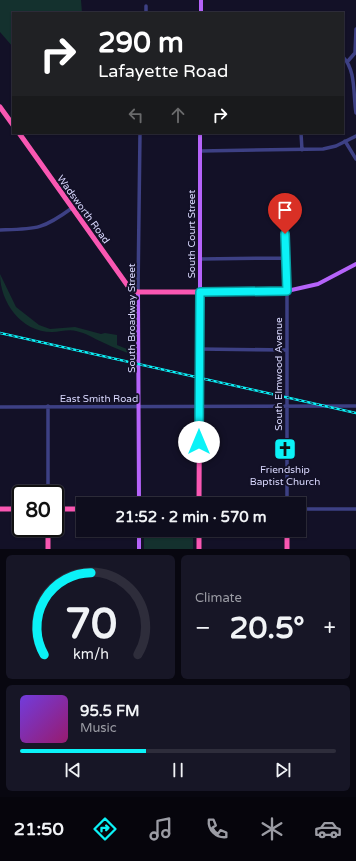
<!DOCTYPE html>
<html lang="en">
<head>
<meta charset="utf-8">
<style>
  body { margin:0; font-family:"Varela Round",sans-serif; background:#171626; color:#f1f3f6; height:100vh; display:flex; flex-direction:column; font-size:15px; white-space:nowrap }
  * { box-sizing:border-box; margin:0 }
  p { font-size:13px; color:#9b9ca4 }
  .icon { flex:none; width:22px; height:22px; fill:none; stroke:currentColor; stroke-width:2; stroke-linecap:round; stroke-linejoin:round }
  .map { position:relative; height:549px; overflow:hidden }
  .drawer { display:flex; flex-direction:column; gap:6px; padding:6px; background:#080710; flex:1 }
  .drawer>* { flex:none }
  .top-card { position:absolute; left:12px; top:12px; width:332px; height:122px; border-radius:0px; box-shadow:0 1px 3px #0004,0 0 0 1px #2e2d3b; background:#202124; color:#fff; overflow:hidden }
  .speed { position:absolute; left:12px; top:485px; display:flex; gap:8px; font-size:20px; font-weight:700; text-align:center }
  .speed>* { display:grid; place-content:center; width:52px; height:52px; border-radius:50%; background:#0e0d1d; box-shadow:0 1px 3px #0004,0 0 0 1px #2e2d3b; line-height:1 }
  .speed .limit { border:2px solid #111; border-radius:6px; background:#fff; color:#111 }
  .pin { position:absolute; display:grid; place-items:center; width:34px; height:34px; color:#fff; margin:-41px -17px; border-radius:50% 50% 50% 0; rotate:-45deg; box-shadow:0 0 4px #0007 }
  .pin .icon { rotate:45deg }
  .me { position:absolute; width:44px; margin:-22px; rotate:0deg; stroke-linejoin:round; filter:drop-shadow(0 0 3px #0008) }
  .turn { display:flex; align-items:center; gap:14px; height:84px; padding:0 20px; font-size:18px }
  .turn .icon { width:52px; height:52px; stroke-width:2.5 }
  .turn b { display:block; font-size:28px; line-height:34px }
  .lanes { display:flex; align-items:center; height:38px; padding:0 20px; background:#0003; justify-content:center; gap:20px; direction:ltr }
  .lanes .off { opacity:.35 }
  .big { font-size:30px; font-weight:700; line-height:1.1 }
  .drawer .widget { flex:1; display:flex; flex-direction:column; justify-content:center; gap:6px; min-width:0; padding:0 14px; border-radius:6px; background:#171626 }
  .drawer .dial { align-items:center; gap:0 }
  .dial svg { height:104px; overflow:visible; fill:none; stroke:#2e2d3b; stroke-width:7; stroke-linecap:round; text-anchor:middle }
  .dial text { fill:#f1f3f6; stroke:none }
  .song { display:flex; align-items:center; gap:12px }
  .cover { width:48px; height:48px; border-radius:6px; background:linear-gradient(135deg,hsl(260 70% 55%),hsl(320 70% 35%)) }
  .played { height:4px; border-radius:2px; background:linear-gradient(90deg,#0bf2f7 40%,#2e2d3b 40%) }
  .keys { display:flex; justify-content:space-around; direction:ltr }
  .heat { display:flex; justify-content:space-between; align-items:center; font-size:22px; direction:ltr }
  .drawer .tiles { flex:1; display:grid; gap:6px; grid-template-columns:1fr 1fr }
  .widget:last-child { grid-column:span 2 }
  .trip { position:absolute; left:76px; top:497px; width:230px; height:40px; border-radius:0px; background:#0e0d1d; box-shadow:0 1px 3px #0004,0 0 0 1px #2e2d3b; font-weight:700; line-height:40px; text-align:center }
  .dock { display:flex; height:64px; justify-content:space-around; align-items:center; background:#06050c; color:#9b9ca4 }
  .dock .icon { width:28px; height:28px }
  .dock .selected { color:#0bf2f7 }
  .dock b { font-size:18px; color:#f1f3f6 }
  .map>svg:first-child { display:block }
  .green { fill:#14312e }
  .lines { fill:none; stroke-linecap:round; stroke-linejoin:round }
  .minor { stroke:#3d4084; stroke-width:3.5 }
  .major { stroke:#b563fa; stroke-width:4 }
  .highway { stroke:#f957b2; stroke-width:5 }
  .rail-casing { stroke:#0bf2f7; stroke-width:2.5 }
  .rail { stroke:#131127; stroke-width:1; stroke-dasharray:3; stroke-linecap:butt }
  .route-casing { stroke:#079da1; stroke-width:10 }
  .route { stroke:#0bf2f7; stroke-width:7 }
  .labels { text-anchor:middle; stroke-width:4; stroke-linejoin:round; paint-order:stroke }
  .street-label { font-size:10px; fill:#d9d8fe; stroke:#131127 }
  .poi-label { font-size:10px; fill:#d9d8fe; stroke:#131127 }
</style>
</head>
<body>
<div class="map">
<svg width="356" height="549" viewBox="0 0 356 549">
  <rect width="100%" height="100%" fill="#131127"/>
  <path class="green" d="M0,0H81L82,13H13V47L0,32Z
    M0,274L16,307L39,325L50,329L75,327L101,334L105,333L117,335V345L139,354V358C126,352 114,348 102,342C93,338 86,333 76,331C69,329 60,332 52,332C21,332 0,302 0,274Z
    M144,530H193V549H144Z"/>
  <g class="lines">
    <path class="minor" d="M146,13V6
      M343,57C356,70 353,94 356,113
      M348,61L355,53L356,29
      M301,133L302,150
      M345,141L356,159
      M200,151L323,149L336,146L356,136
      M0,230C36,229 42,230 72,208
      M285,233L287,291
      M200,259L286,258
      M138,292L140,133
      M199,349L287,350
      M0,407L356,406
      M48,494V406
      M287,504V291
      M299,509H356"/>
    <path class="major" d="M201,13V0
      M200,133V292L287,291L318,284L356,264
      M138,292L139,504
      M139,530V549"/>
    <path class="highway" d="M0,107L13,125
      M19,133L130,289L138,292H200L199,504
      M0,509H21
      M55,509H83
      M48,528V549
      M287,530V549
      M199,549V530"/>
    <g class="rail-casing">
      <path id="rail" d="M0,333L356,413"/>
    </g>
    <use href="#rail" class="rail"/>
  </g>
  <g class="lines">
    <g class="route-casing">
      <path id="route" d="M199,442L200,292L287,291L285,234"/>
    </g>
    <use href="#route" class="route"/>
  </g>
  <defs>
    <g id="church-square" transform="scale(1.15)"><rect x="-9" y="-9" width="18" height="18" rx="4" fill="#0bf2f7" stroke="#131127"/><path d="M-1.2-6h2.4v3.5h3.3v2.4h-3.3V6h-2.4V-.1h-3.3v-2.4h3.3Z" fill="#111"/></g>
  </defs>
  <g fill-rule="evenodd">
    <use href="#church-square" x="285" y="449"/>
  </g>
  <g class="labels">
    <g class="street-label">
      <text transform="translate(84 209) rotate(54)" y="4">Wadsworth Road</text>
      <text transform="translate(191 234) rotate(-90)" y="4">South Court Street</text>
      <text transform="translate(131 318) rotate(-90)" y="4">South Broadway Street</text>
      <text transform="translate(278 374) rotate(-90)" y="4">South Elmwood Avenue</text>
      <text x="99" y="402">East Smith Road</text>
    </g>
    <g class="poi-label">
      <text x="285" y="473">Friendship<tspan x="285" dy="12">Baptist Church</tspan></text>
    </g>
  </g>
</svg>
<div class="speed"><div class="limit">80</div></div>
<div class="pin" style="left:285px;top:234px;background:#d93025"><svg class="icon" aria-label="arrive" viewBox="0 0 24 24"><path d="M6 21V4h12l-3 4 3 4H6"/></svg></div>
<svg class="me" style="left:199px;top:442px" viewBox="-20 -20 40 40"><circle r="19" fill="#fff"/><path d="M0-13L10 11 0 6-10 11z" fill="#0bf2f7"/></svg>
<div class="trip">21:52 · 2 min · 570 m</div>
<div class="top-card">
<div class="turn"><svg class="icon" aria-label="right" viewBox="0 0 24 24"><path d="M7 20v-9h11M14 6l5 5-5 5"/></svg><div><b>290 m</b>Lafayette Road</div></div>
<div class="lanes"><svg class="icon off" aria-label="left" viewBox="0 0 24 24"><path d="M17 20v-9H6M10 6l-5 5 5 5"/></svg><svg class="icon off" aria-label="ahead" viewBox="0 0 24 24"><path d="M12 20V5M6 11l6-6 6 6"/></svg><svg class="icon" aria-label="right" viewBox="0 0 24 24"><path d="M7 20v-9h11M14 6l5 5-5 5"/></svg></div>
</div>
</div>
<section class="drawer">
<div class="tiles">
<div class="widget dial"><svg viewBox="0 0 100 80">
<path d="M14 69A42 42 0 1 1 86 69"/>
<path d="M14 69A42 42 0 0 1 50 6" stroke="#0bf2f7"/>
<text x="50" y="56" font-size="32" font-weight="700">70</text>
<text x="50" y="72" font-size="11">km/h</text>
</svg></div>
<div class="widget"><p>Climate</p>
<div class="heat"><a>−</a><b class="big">20.5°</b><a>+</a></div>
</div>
<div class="widget">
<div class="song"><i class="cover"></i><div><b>95.5 FM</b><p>Music</p></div></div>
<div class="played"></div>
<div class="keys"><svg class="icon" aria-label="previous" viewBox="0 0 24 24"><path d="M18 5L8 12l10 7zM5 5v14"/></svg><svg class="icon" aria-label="pause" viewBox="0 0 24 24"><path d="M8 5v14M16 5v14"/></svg><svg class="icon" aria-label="next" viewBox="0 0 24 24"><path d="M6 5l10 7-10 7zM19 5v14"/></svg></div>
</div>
</div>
</section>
<nav class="dock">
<b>21:50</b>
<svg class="icon selected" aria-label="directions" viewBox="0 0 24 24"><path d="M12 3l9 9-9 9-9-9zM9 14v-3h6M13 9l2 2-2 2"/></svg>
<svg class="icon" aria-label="music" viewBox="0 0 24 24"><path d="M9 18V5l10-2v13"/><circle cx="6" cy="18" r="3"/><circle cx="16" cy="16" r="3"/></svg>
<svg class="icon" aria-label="phone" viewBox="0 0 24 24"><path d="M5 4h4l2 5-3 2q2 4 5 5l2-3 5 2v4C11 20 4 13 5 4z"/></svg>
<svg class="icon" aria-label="climate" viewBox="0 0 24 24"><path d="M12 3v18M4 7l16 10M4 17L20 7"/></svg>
<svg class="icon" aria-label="car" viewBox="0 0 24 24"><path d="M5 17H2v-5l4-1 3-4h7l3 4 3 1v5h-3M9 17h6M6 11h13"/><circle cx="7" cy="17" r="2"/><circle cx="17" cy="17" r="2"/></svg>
</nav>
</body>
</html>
